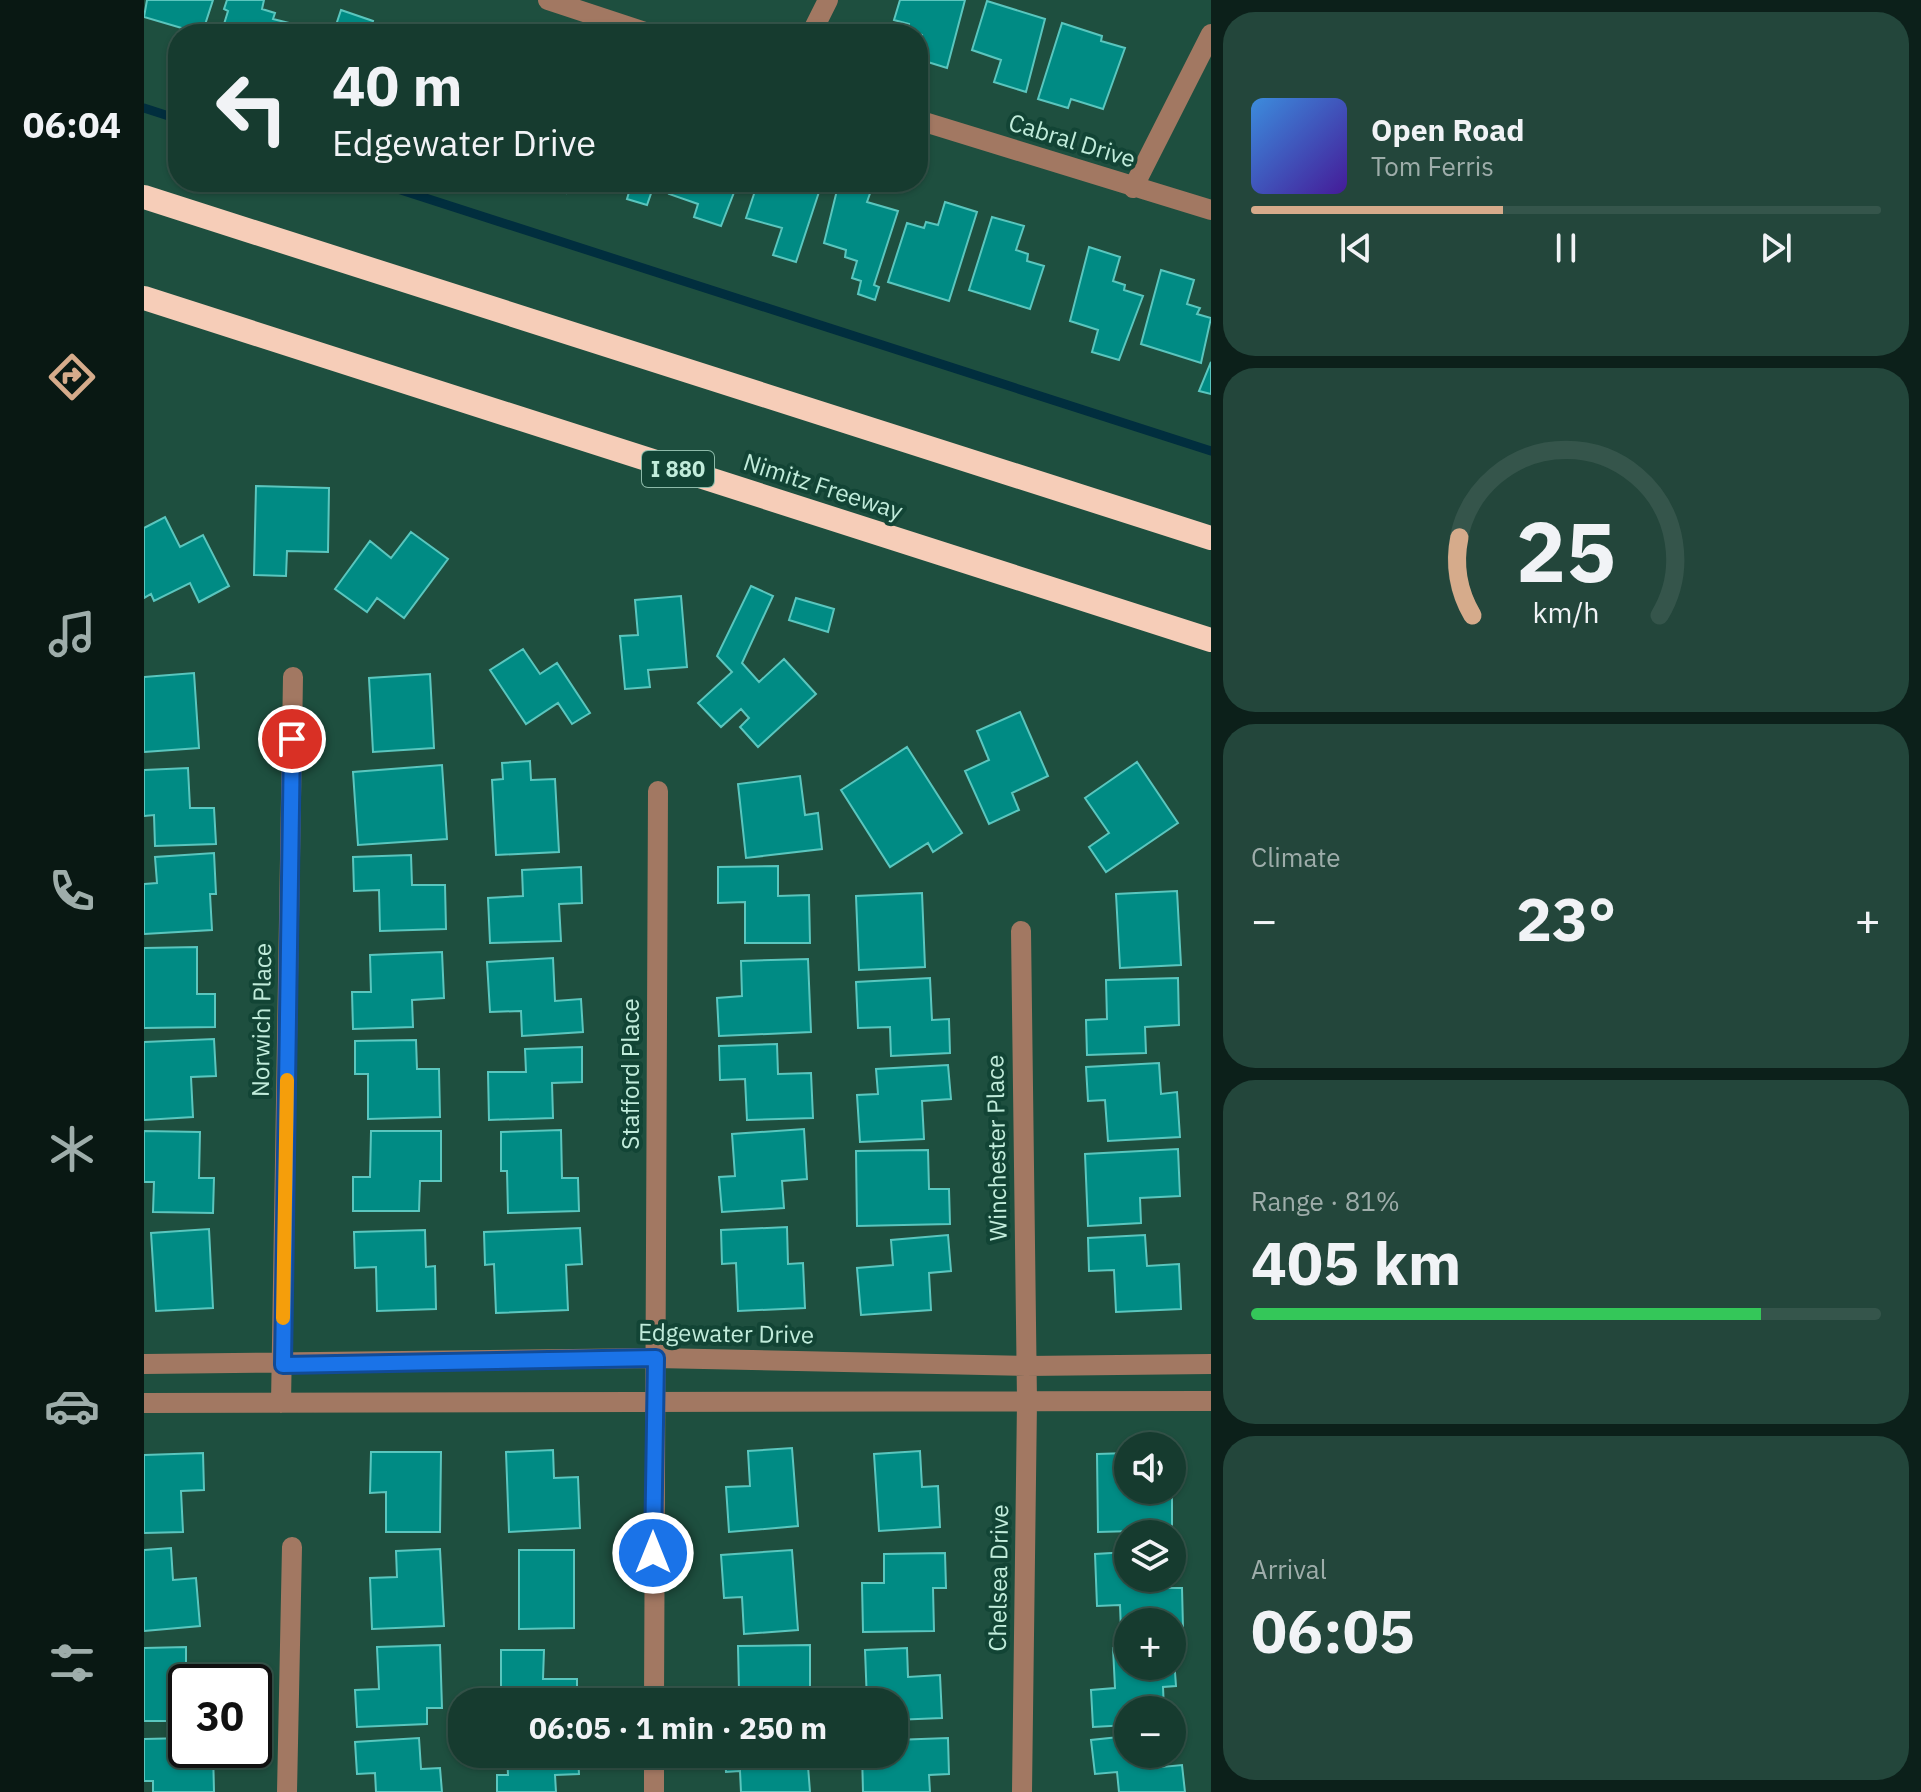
<!DOCTYPE html>
<html lang="en">
<head>
<meta charset="utf-8">
<style>
  body { margin:0; font-family:"IBM Plex Sans",sans-serif; background:#23463b; color:#f1f3f6; height:100vh; display:flex; flex-direction:column; font-size:30px; white-space:nowrap }
  * { box-sizing:border-box; margin:0 }
  p { font-size:26px; color:#9eadaa }
  .icon { flex:none; width:44px; height:44px; fill:none; stroke:currentColor; stroke-width:2; stroke-linecap:round; stroke-linejoin:round }
  .map { position:relative; flex:1; overflow:hidden }
  .side { display:flex; flex-direction:column; gap:12px; padding:12px; background:#0c201a; width:710px }
  .side>* { flex:none }
  .guide { position:absolute; left:24px; top:24px; width:760px; height:168px; border-radius:32px; box-shadow:0 2px 6px #0004,0 0 0 2px #35554b; background:#163b2f; color:#f1f3f6; overflow:hidden }
  .fabs { position:absolute; left:970px; top:1432px; display:grid; gap:16px }
  .fabs a { display:grid; place-items:center; width:72px; height:72px; border-radius:50%; background:#163b2f; box-shadow:0 2px 6px #0004,0 0 0 2px #35554b; font-size:40px }
  .speed { position:absolute; left:24px; top:1664px; display:flex; gap:16px; font-size:40px; font-weight:700; text-align:center }
  .speed>* { display:grid; place-content:center; width:104px; height:104px; border-radius:50%; background:#163b2f; box-shadow:0 2px 6px #0004,0 0 0 2px #35554b; line-height:1 }
  .speed .limit { border:4px solid #111; border-radius:12px; background:#fff; color:#111 }
  .pin { position:absolute; display:grid; place-items:center; width:68px; height:68px; color:#fff; margin:-34px; border:4px solid #fff; border-radius:50%; box-shadow:0 2px 8px #0007 }
  .me { position:absolute; width:88px; margin:-44px; rotate:0deg; stroke-linejoin:round; filter:drop-shadow(0 0 6px #0008) }
  .turn { display:flex; align-items:center; gap:28px; height:168px; padding:0 32px; font-size:36px }
  .turn .icon { width:104px; height:104px; stroke-width:2.5 }
  .turn b { display:block; font-size:56px; line-height:68px }
  .big { font-size:60px; font-weight:800; line-height:1.1 }
  .side .tile { flex:1; display:flex; flex-direction:column; justify-content:center; gap:12px; min-width:0; padding:0 28px; border-radius:32px; background:#23463b }
  .side .dial { align-items:center; gap:0 }
  .dial svg { height:208px; overflow:visible; fill:none; stroke:#35554b; stroke-width:7; stroke-linecap:round; text-anchor:middle }
  .dial text { fill:#f1f3f6; stroke:none }
  .song { display:flex; align-items:center; gap:24px }
  .cover { width:96px; height:96px; border-radius:12px; background:linear-gradient(135deg,hsl(210 70% 55%),hsl(260 70% 35%)) }
  .played { height:8px; border-radius:4px; background:linear-gradient(90deg,#d6ab8b 40%,#35554b 40%) }
  .keys { display:flex; justify-content:space-around; direction:ltr }
  .heat { display:flex; justify-content:space-between; align-items:center; font-size:44px; direction:ltr }
  .charge { height:12px; border-radius:6px; background:linear-gradient(90deg,#34c759 81%,#35554b 0) }
  .trip { position:absolute; left:304px; top:1688px; width:460px; height:80px; border-radius:32px; background:#163b2f; box-shadow:0 2px 6px #0004,0 0 0 2px #35554b; font-weight:800; line-height:80px; text-align:center }
  main { display:flex; flex:1; min-height:0 }
  .tabs { display:flex; flex-direction:column; width:144px; justify-content:space-around; align-items:center; background:#091813; color:#9eadaa }
  .tabs .icon { width:56px; height:56px }
  .tabs .current { color:#d6ab8b }
  .tabs b { font-size:36px; color:#f1f3f6 }
  .map>svg:first-child { display:block }
  .lines { fill:none; stroke-linecap:round; stroke-linejoin:round }
  .stream { stroke:#012e3e; stroke-width:9 }
  .building { fill:#008b84; stroke:#5ac6be; stroke-width:2 }
  .minor { stroke:#a27862; stroke-width:20 }
  .highway { stroke:#f6cdb8; stroke-width:24 }
  .route-casing { stroke:#114b97; stroke-width:20 }
  .route { stroke:#1a73e8; stroke-width:14 }
  .slow { stroke:#f59e0b; stroke-width:14 }
  .labels { text-anchor:middle; stroke-width:8; stroke-linejoin:round; paint-order:stroke }
  .shield { fill:#124435; stroke:#8cbaa9; stroke-width:2 }
  .shield-label { font-size:22px; font-weight:bold; fill:#c1ecdb }
  .street-label { font-size:24px; fill:#c1ecdb; stroke:#124435 }
</style>
</head>
<body>
<main>
<nav class="tabs">
<b>06:04</b>
<svg class="icon current" aria-label="directions" viewBox="0 0 24 24"><path d="M12 3l9 9-9 9-9-9zM9 14v-3h6M13 9l2 2-2 2"/></svg>
<svg class="icon" aria-label="music" viewBox="0 0 24 24"><path d="M9 18V5l10-2v13"/><circle cx="6" cy="18" r="3"/><circle cx="16" cy="16" r="3"/></svg>
<svg class="icon" aria-label="phone" viewBox="0 0 24 24"><path d="M5 4h4l2 5-3 2q2 4 5 5l2-3 5 2v4C11 20 4 13 5 4z"/></svg>
<svg class="icon" aria-label="climate" viewBox="0 0 24 24"><path d="M12 3v18M4 7l16 10M4 17L20 7"/></svg>
<svg class="icon" aria-label="car" viewBox="0 0 24 24"><path d="M5 17H2v-5l4-1 3-4h7l3 4 3 1v5h-3M9 17h6M6 11h13"/><circle cx="7" cy="17" r="2"/><circle cx="17" cy="17" r="2"/></svg>
<svg class="icon" aria-label="filters" viewBox="0 0 24 24"><path d="M4 7h16M4 17h16"/><circle cx="9" cy="7" r="2"/><circle cx="15" cy="17" r="2"/></svg>
</nav>
<div class="map">
<svg width="1067" height="1792" viewBox="0 0 1067 1792">
  <rect width="100%" height="100%" fill="#1e4f3f"/>
  <g class="lines">
    <path class="stream" d="M0,108L34,119
      M232,182L1067,451"/>
  </g>
  <path class="building" d="M3,0H69L58,34L0,17Z
    M83,0H120L118,9L131,13L129,19L145,23L141,34H77L84,11L80,9Z
    M756,0H821L803,68L774,59L778,35L764,30L765,24L750,20Z
    M843,1L901,19L882,92L850,82L857,60L828,50Z
    M197,10L229,21L225,34H174L175,30L189,34Z
    M918,23L958,36L957,41L981,48L959,109L927,99L924,108L894,99Z
    M390,182H426L422,193Z
    M488,182H511L503,205L483,199Z
    M529,182H594L577,226L550,217L554,204L525,194Z
    M614,182H661L660,187L675,192L652,262L629,255L638,228L602,218Z
    M695,182H730L723,202L754,211L730,285L735,287L731,300L714,294L717,281L708,278L713,261L701,257L702,250L680,243Z
    M801,202L833,212L805,301L744,282L763,223L780,228L782,222L794,225Z
    M848,217L880,226L872,250L884,254L883,261L900,266L886,309L825,290Z
    M945,247L976,257L969,281L981,285L980,290L999,296L975,360L948,352L954,330L926,321Z
    M1017,270L1050,280L1043,304L1056,308L1053,314L1067,318L1057,363L997,344Z
    M1067,362V394L1055,391Z
    M112,486L185,488L184,552L143,551L142,576L110,575Z
    M21,517L36,547L59,535L85,586L55,602L46,583L10,601L7,594L0,598V528Z
    M267,532L304,559L260,618L233,598L223,612L191,589L226,541L247,558Z
    M607,586L629,596L598,663L615,682L640,659L672,694L614,747L596,727L605,718L597,709L577,727L554,703L588,672L573,656Z
    M537,596L543,667L504,670L506,687L481,689L476,636L494,635L491,600Z
    M652,598L690,609L684,632L645,620Z
    M379,649L396,674L413,663L446,713L428,724L414,703L382,724L346,670Z
    M50,673L55,748L0,752V677Z
    M286,674L290,748L229,752L225,678Z
    M876,712L904,776L868,793L875,810L845,824L821,771L845,760L833,731Z
    M763,747L818,833L789,852L784,843L746,867L697,790Z
    M386,761L387,780L411,779L415,852L352,855L348,780L359,779L358,763Z
    M993,762L1034,823L962,872L945,847L965,833L941,798Z
    M298,765L303,839L214,845L209,772Z
    M44,768L46,808H70L72,844L11,846L10,815L0,816V770Z
    M656,776L661,815L674,813L678,849L602,858L594,784Z
    M70,853L72,894H66L68,930L0,934V884L13,883L11,857Z
    M267,855L268,885H301L302,929L236,931L235,890L210,891L209,857Z
    M634,866V896L665,895L666,943H601V902L574,903V867Z
    M437,867L438,903L415,904L417,941L346,943L344,898L379,896L378,870Z
    M1033,891L1037,965L976,968L972,894Z
    M778,893L781,967L715,970L712,896Z
    M53,947V994H71V1027L0,1028V948Z
    M298,952L300,998L268,1000L269,1027L209,1029L208,992H227L226,955Z
    M409,958L411,1001L437,999L439,1032L378,1036L377,1011L346,1012L343,962Z
    M664,959L667,1032L575,1036L573,998L598,996L597,961Z
    M786,978L788,1020L805,1019L806,1053L747,1056L746,1027L714,1028L712,982Z
    M1034,978L1035,1025L1001,1027L1002,1053L943,1055L942,1020L963,1019L962,980Z
    M70,1039L72,1076L47,1077L49,1117L0,1120V1042Z
    M272,1040L273,1069H295L296,1117L224,1119V1074H211V1041Z
    M633,1044L634,1074L667,1073L669,1118L603,1120L601,1079L576,1080L575,1046Z
    M438,1047V1082L408,1083L409,1118L345,1120L344,1072H382L381,1049Z
    M1015,1063L1017,1094L1033,1092L1036,1137L964,1141L961,1100L944,1101L942,1067Z
    M804,1065L807,1099L778,1101L780,1139L716,1142L713,1095L734,1094L732,1069Z
    M660,1129L663,1179L638,1181L640,1208L578,1212L575,1177L591,1176L588,1134Z
    M417,1130L418,1178H434L435,1211L364,1213L363,1171H357V1132Z
    M0,1131L56,1132L55,1178H70L69,1213L9,1212L10,1182H0Z
    M227,1131H297V1181H276L275,1211H209V1177H226Z
    M1034,1149L1036,1196L996,1198L997,1223L944,1226L941,1154Z
    M784,1150L785,1189H805L806,1224L713,1226L712,1151Z
    M643,1227L644,1264L659,1263L661,1308L594,1311L592,1263L578,1264L577,1230Z
    M436,1228L438,1264L422,1265L424,1310L352,1313L350,1264L341,1265L340,1232Z
    M65,1229L69,1308L12,1311L7,1233Z
    M281,1230L282,1267L291,1266L292,1309L233,1311L232,1267L211,1268L210,1232Z
    M804,1235L807,1271L785,1273L787,1310L717,1315L713,1268L749,1265L747,1240Z
    M1001,1235L1003,1266L1035,1264L1037,1309L972,1312L970,1270L945,1271L944,1238Z
    M648,1448L654,1526L585,1532L582,1487L606,1486L604,1451Z
    M409,1450L410,1478L434,1477L436,1528L365,1532L362,1452Z
    M776,1451L778,1487L794,1486L796,1527L735,1531L730,1454Z
    M227,1452H297L296,1532H242V1492L226,1493Z
    M59,1453L60,1490L37,1491L39,1532L0,1533V1455Z
    M984,1453V1490H1028V1530L954,1532L953,1454Z
    M27,1548L29,1580L52,1578L56,1626L0,1631V1550Z
    M296,1549L300,1626L228,1629L226,1578L253,1577L252,1551Z
    M375,1550H430V1628L375,1629Z
    M648,1550L654,1630L600,1634L598,1597L580,1598L577,1555Z
    M984,1552V1578H1024V1588H1038L1039,1628H1028V1622H984V1630L977,1631L976,1605L953,1606L951,1554Z
    M801,1553L802,1588H789L790,1631L719,1632L718,1583H740V1554Z
    M1029,1644L1032,1686L1019,1687L1020,1710H984V1725L949,1727L947,1690L971,1688L969,1648L984,1647V1666H1028Z
    M296,1645L298,1708H283V1724L213,1727L211,1690L235,1689L233,1647Z
    M666,1645V1695H643V1702H581V1691H595L594,1646Z
    M42,1647V1721H0V1648Z
    M763,1648L764,1677L796,1675L798,1718L750,1720V1702H723L721,1650Z
    M357,1650H400L399,1679H433V1702H357Z
    M984,1736V1754H1007L1008,1768L1038,1765L1041,1792H975L973,1772L951,1774L947,1740Z
    M42,1738V1750H69L70,1792H9V1781H0V1739Z
    M275,1738L277,1769L296,1768L298,1792H232L231,1773L213,1774L211,1742Z
    M804,1738L805,1774L785,1775L786,1792H719L718,1754H750V1740Z
    M363,1754H434L435,1774L411,1775L412,1792H353V1775H364Z
    M581,1754H657L658,1767L664,1766L666,1792H597L596,1771L582,1772Z"/>
  <g class="lines">
    <path class="minor" d="M404,0L507,34
      M667,34L684,0
      M774,120L1067,210
      M989,188L1067,34
      M877,931L883,1401L878,1792
      M0,1364L512,1358L882,1366L1067,1364
      M0,1403L1067,1401
      M137,1403L149,677
      M510,1702L514,791
      M510,1754V1792
      M143,1792L148,1547"/>
    <path class="highway" d="M0,197L1067,538
      M0,298L1067,640"/>
  </g>
  <g class="lines">
    <g class="route-casing">
      <path id="route" d="M148,739L139,1365L512,1358L509,1553"/>
    </g>
    <use href="#route" class="route"/>
    <path class="slow" d="M139,1318L143,1080"/>
  </g>
  <g class="labels">
    <rect class="shield" x="498" y="451" width="72" height="36" rx="6"/>
    <g class="shield-label">
      <text x="534" y="477">I 880</text>
    </g>
    <g class="street-label">
      <text transform="translate(928 141) rotate(17)" y="8">Cabral Drive</text>
      <text transform="translate(679 487) rotate(18)" y="8">Nimitz Freeway</text>
      <text transform="translate(118 1020) rotate(-89)" y="8">Norwich Place</text>
      <text transform="translate(487 1074) rotate(-90)" y="8">Stafford Place</text>
      <text transform="translate(853 1148) rotate(-91)" y="8">Winchester Place</text>
      <text transform="translate(582 1334) rotate(1)" y="8">Edgewater Drive</text>
      <text transform="translate(855 1578) rotate(-89)" y="8">Chelsea Drive</text>
    </g>
  </g>
</svg>
<div class="fabs">
<a><svg class="icon" aria-label="sound" viewBox="0 0 24 24"><path d="M4 9h4l5-4v14l-5-4H4zM17 9q2 3 0 6"/></svg></a>
<a><svg class="icon" aria-label="layers" viewBox="0 0 24 24"><path d="M12 4l9 5-9 5-9-5zM3 14l9 5 9-5"/></svg></a>
<a>+</a>
<a>−</a>
</div>
<div class="speed"><div class="limit">30</div></div>
<div class="pin" style="left:148px;top:739px;background:#d93025"><svg class="icon" aria-label="arrive" viewBox="0 0 24 24"><path d="M6 21V4h12l-3 4 3 4H6"/></svg></div>
<svg class="me" style="left:509px;top:1553px" viewBox="-20 -20 40 40"><circle r="17" fill="#1a73e8" stroke="#fff" stroke-width="3"/><path d="M0-11L8 9 0 5-8 9z" fill="#fff"/></svg>
<div class="trip">06:05 · 1 min · 250 m</div>
<div class="guide">
<div class="turn"><svg class="icon" aria-label="left" viewBox="0 0 24 24"><path d="M17 20v-9H6M10 6l-5 5 5 5"/></svg><div><b>40 m</b>Edgewater Drive</div></div>
</div>
</div>
<section class="side">
<div class="tile">
<div class="song"><i class="cover"></i><div><b>Open Road</b><p>Tom Ferris</p></div></div>
<div class="played"></div>
<div class="keys"><svg class="icon" aria-label="previous" viewBox="0 0 24 24"><path d="M18 5L8 12l10 7zM5 5v14"/></svg><svg class="icon" aria-label="pause" viewBox="0 0 24 24"><path d="M8 5v14M16 5v14"/></svg><svg class="icon" aria-label="next" viewBox="0 0 24 24"><path d="M6 5l10 7-10 7zM19 5v14"/></svg></div>
</div>
<div class="tile dial"><svg viewBox="0 0 100 80">
<path d="M14 69A42 42 0 1 1 86 69"/>
<path d="M14 69A42 42 0 0 1 9 39" stroke="#d6ab8b"/>
<text x="50" y="56" font-size="32" font-weight="700">25</text>
<text x="50" y="72" font-size="11">km/h</text>
</svg></div>
<div class="tile"><p>Climate</p>
<div class="heat"><a>−</a><b class="big">23°</b><a>+</a></div>
</div>
<div class="tile"><p>Range · 81%</p><b class="big">405 km</b><div class="charge"></div></div>
<div class="tile"><p>Arrival</p><b class="big">06:05</b></div>
</section>
</main>
</body>
</html>
